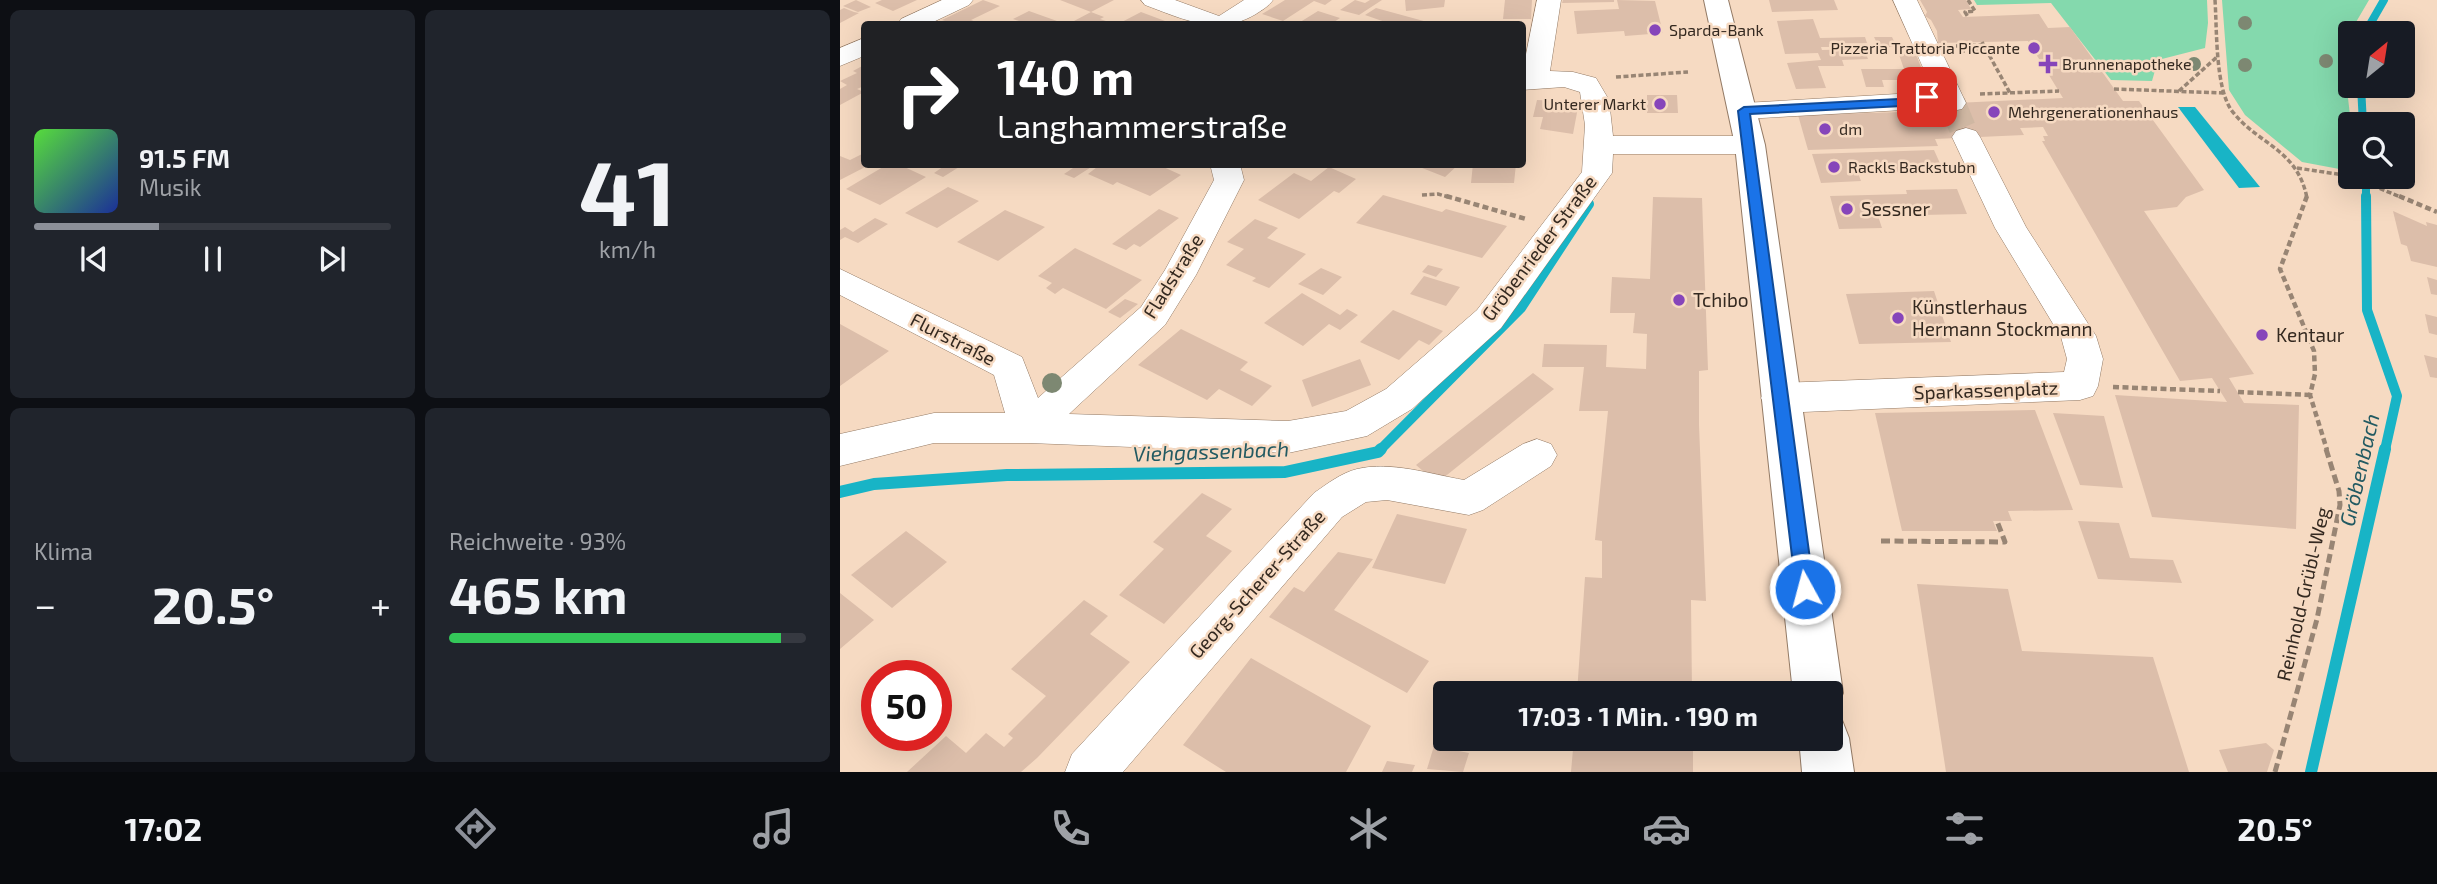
<!DOCTYPE html>
<html lang="de">
<head>
<meta charset="utf-8">
<style>
  body { margin:0; font-family:"Exo 2",sans-serif; background:#20242c; color:#f1f3f6; height:100vh; display:flex; flex-direction:column; font-size:26px; white-space:nowrap }
  * { box-sizing:border-box; margin:0 }
  p { font-size:23px; color:#9ea1a6 }
  .icon { flex:none; width:38px; height:38px; fill:none; stroke:currentColor; stroke-width:2; stroke-linecap:round; stroke-linejoin:round }
  .map { position:relative; flex:1; overflow:hidden }
  .details { display:flex; flex-direction:column; gap:10px; padding:10px; background:#0d0f14; width:840px }
  .details>* { flex:none }
  .guide { position:absolute; left:21px; top:21px; width:665px; height:147px; border-radius:7px; box-shadow:0 7px 28px #0002; background:#202124; color:#fff; overflow:hidden }
  .needle { width:46px; rotate:30deg }
  .tools { position:absolute; left:1498px; top:21px; display:grid; gap:14px }
  .tools a { display:grid; place-items:center; width:77px; height:77px; border-radius:7px; background:#171b24; box-shadow:0 7px 28px #0002; font-size:35px }
  .speed { position:absolute; left:21px; top:660px; display:flex; gap:14px; font-size:35px; font-weight:700; text-align:center }
  .speed>* { display:grid; place-content:center; width:91px; height:91px; border-radius:50%; background:#171b24; box-shadow:0 7px 28px #0002; line-height:1 }
  .speed .limit { border:10px solid #d22; background:#fff; color:#111 }
  .pin { position:absolute; display:grid; place-items:center; width:60px; height:60px; color:#fff; margin:-30px; border-radius:14px; box-shadow:0 4px 10px #0006 }
  .me { position:absolute; width:77px; margin:-38px; rotate:353deg; stroke-linejoin:round; filter:drop-shadow(0 0 5px #0008) }
  .turn { display:flex; align-items:center; gap:24px; height:147px; padding:0 21px; font-size:32px }
  .turn .icon { width:91px; height:91px; stroke-width:2.5 }
  .turn b { display:block; font-size:49px; line-height:60px }
  .big { font-size:52px; font-weight:700; line-height:1.1 }
  .details .card { flex:1; display:flex; flex-direction:column; justify-content:center; gap:10px; min-width:0; padding:0 24px; border-radius:10px; background:#20242c }
  .details .dial { align-items:center; gap:0 }
  .dial b { font-size:91px; line-height:1 }
  .song { display:flex; align-items:center; gap:21px }
  .cover { width:84px; height:84px; border-radius:10px; background:linear-gradient(135deg,hsl(110 70% 55%),hsl(230 70% 35%)) }
  .played { height:7px; border-radius:4px; background:linear-gradient(90deg,#8c9099 35%,#363941 35%) }
  .keys { display:flex; justify-content:space-around; direction:ltr }
  .heat { display:flex; justify-content:space-between; align-items:center; font-size:38px; direction:ltr }
  .charge { height:10px; border-radius:5px; background:linear-gradient(90deg,#34c759 93%,#363941 0) }
  .details .tiles { flex:1; display:grid; gap:10px; grid-template-columns:repeat(2,1fr) }
  .trip { position:absolute; left:593px; top:681px; width:410px; height:70px; border-radius:7px; background:#171b24; box-shadow:0 7px 28px #0002; font-weight:700; line-height:70px; text-align:center }
  .dock { display:flex; height:112px; justify-content:space-around; align-items:center; background:#090b0e; color:#9ea1a6 }
  .dock .icon { width:49px; height:49px }
  .dock .active { color:#8c9099 }
  .dock b { font-size:32px; color:#f1f3f6 }
  main { display:flex; flex:1; min-height:0 }
  .map>svg:first-child { display:block }
  .green { fill:#84d9ad }
  .water { fill:#18b4c6 }
  .lines { fill:none; stroke-linecap:round; stroke-linejoin:round }
  .stream-far2 { stroke:#18b4c6; stroke-width:8 }
  .stream-far1 { stroke:#18b4c6; stroke-width:10 }
  .stream { stroke:#18b4c6; stroke-width:12 }
  .building { fill:#dcbeaa }
  .minor-tunnel { stroke:#cfb7a2; stroke-width:27; stroke-dasharray:27 13; stroke-linecap:butt }
  .minor-casing { stroke:#937a65; stroke-width:1 }
  .major-casing { stroke:#937a65; stroke-width:2 }
  .path-far2 { stroke:#988574; stroke-width:3.5; stroke-dasharray:5 2.5; stroke-linecap:butt }
  .path-far1 { stroke:#988574; stroke-width:4.5; stroke-dasharray:6 3.5; stroke-linecap:butt }
  .path { stroke:#988574; stroke-width:5; stroke-dasharray:9 4.5; stroke-linecap:butt }
  .minor { fill:#fff; fill-rule:evenodd }
  .major { fill:#fff; fill-rule:evenodd }
  .tree { fill:#7d8872 }
  .route { fill:#1a73e8; stroke:#114b97; stroke-width:2 }
  .poi-dot { fill:#8645ba; stroke:#f6dac2; stroke-width:2.5 }
  .labels { text-anchor:middle; stroke-width:5; stroke-linejoin:round; paint-order:stroke }
  .far-poi-label { font-size:16px; fill:#342920; stroke:#f6dac2; text-anchor:start }
  .poi-label { font-size:19px; fill:#342920; stroke:#f6dac2; text-anchor:start }
  .street-label { font-size:19px; fill:#342920; stroke:#f6dac2 }
  .water-label { font-size:21px; font-style:italic; fill:#225a62; stroke:#f6dac2 }
</style>
</head>
<body>
<main>
<section class="details">
<div class="tiles">
<div class="card">
<div class="song"><i class="cover"></i><div><b>91.5 FM</b><p>Musik</p></div></div>
<div class="played"></div>
<div class="keys"><svg class="icon" aria-label="previous" viewBox="0 0 24 24"><path d="M18 5L8 12l10 7zM5 5v14"/></svg><svg class="icon" aria-label="pause" viewBox="0 0 24 24"><path d="M8 5v14M16 5v14"/></svg><svg class="icon" aria-label="next" viewBox="0 0 24 24"><path d="M6 5l10 7-10 7zM19 5v14"/></svg></div>
</div>
<div class="card dial"><b>41</b><p>km/h</p></div>
<div class="card"><p>Klima</p>
<div class="heat"><a>−</a><b class="big">20.5°</b><a>+</a></div>
</div>
<div class="card"><p>Reichweite · 93%</p><b class="big">465 km</b><div class="charge"></div></div>
</div>
</section>
<div class="map">
<svg width="1597" height="772" viewBox="0 0 1597 772">
  <rect width="100%" height="100%" fill="#f6dac2"/>
  <path class="green" d="M1134,0H1367L1368,23L1365,48L1318,60L1312,81L1271,80L1211,3L1137,5Z
    M1382,0H1529L1502,46L1511,124L1510,171L1462,162L1405,115L1389,90Z"/>
  <path class="water" d="M1338,107H1355L1420,187L1399,188Z"/>
  <g class="lines">
    <path class="stream-far2" d="M1525,33L1544,0
      M1521,86L1523,124
      M1526,177V198"/>
    <path class="stream-far1" d="M1526,196L1527,310L1557,396L1545,450
      M540,450L681,308L749,204"/>
    <path class="stream" d="M0,492L34,484L167,475L445,472L538,452L541,449
      M1471,772L1545,449"/>
  </g>
  <path class="building" d="M16,0L31,7L18,12L3,6Z
    M42,0H77L53,11L35,3Z
    M143,0L160,6L131,20L141,24H114L102,20Z
    M220,0H274L251,12Z
    M445,0H492L485,5L474,1L443,21L422,14Z
    M515,0L525,3L530,0H542L519,15L500,10Z
    M565,0H605L604,7L566,11Z
    M665,0H692L691,19H663Z
    M723,0H774V2L722,3Z
    M777,0L815,1L823,33L785,36L784,31L737,34L734,11L779,9Z
    M929,0H994L998,10L932,12Z
    M1080,0H1126L1131,9L1118,10L1123,17L1199,14L1208,28L1230,27L1283,101H1299L1364,190L1346,197L1337,207L1304,211L1414,374L1389,378L1404,403L1459,405L1456,529L1312,517L1275,395L1387,402L1372,378L1340,381L1202,141H1205L1203,136H1208L1203,127L1180,128L1184,135L1095,139L1098,146L968,150L958,115L1098,111L1095,104L1223,98L1188,41L1098,43L1097,31L1091,20L1085,16L1087,12Z
    M4,8L14,12L19,13L0,23V10Z
    M536,8L591,23V24H545L548,23L525,15Z
    M189,11L217,21L211,24H188L173,19Z
    M478,11L500,18L491,24H457Z
    M251,12L264,17L260,19L275,24H243L234,21Z
    M301,12L333,24H278Z
    M973,19L980,38L1025,37L1027,43L989,44V47H981L982,50L1024,49L1028,59L1002,60L1004,66H978L986,88L956,89L947,63L981,60L978,53L945,54L937,21Z
    M1034,37H1052L1057,47H1039Z
    M1057,49H1074L1086,80H1042L1044,87H1026L1021,69H1064Z
    M24,65V86L17,89L24,92L0,105V89L7,85L0,81L17,73L13,71Z
    M807,95H837L838,113H807Z
    M697,100L739,102L733,134L700,129L703,117H693Z
    M1094,150L1103,170L1018,173L1021,181L981,183L972,154Z
    M24,153V164H31L0,180V156L10,160Z
    M48,164H58L86,177L40,205L6,189Z
    M107,164H124L103,177L94,173Z
    M224,164H256L234,178L224,174L233,168Z
    M261,164H317L341,175L310,196L277,182L273,185L248,174Z
    M572,164H619L605,177Z
    M633,164H676L674,183H631Z
    M489,167L516,179L499,193L494,191L459,219L418,200L454,173L471,181Z
    M108,187L139,201L97,228L65,213Z
    M1117,189L1127,214L1038,216L1042,228L999,229L990,196L1067,194L1066,190Z
    M543,195L602,212L606,209L667,226L642,258L516,223Z
    M813,197L862,198L868,370L859,371V425L866,601L851,600L852,693H737L745,577L762,578V541L755,540L768,411H739L744,367H702L704,344L767,345L766,367L806,369L807,334L793,333L795,313H770L772,277L810,279Z
    M319,209L339,218L300,247L294,244L286,250L272,244Z
    M165,210L205,227L158,261L117,242Z
    M1553,211L1587,226L1586,222L1597,225V267L1571,261L1567,246L1561,244Z
    M35,218L48,224L18,243L5,237L0,240V230L5,227L13,232Z
    M415,219L438,228L427,238L466,254L429,288L412,281L416,278L386,265L404,249L387,242Z
    M235,248L302,280L266,309L223,288L215,294L206,288L212,283L198,276Z
    M588,265L603,269L596,277L582,272Z
    M481,268L502,277L483,295L458,284Z
    M584,276L620,287L606,306L570,294Z
    M1587,277L1597,280V295L1591,294Z
    M1094,291L1111,342L1019,344L1006,294Z
    M462,293L500,315L507,309L518,315L500,330L489,324L463,346L424,323Z
    M285,299L298,304L280,318L268,312Z
    M553,310L591,326L603,331L589,345L579,340L559,360L520,342Z
    M1585,314L1597,317V335L1589,333Z
    M0,324L49,351L0,386Z
    M341,329L408,362L400,370L432,386L412,406L379,389L367,400L298,365Z
    M1584,355L1597,358V378L1590,377Z
    M520,359L531,385L472,407L462,380Z
    M693,373L714,389L597,483L576,465Z
    M1195,410L1233,510L1168,511L1172,521H1153L1157,531H1062L1035,413Z
    M1213,413L1264,416L1283,488L1240,485Z
    M362,493L392,509L366,536L392,551L324,624L279,595L324,549L313,542Z
    M557,514L627,529L605,584L532,568Z
    M1238,521L1279,523L1290,558L1333,560L1342,583L1258,579Z
    M66,531L107,562L52,608L11,575Z
    M498,552L533,559L494,610L589,661L567,693L429,617L454,587L464,592Z
    M1077,584L1168,589L1182,651L1313,657L1349,772H1106Z
    M0,593L34,620L0,649Z
    M244,600L268,616L250,634L290,662L197,758L181,772H67L106,736L126,753L146,733L164,747L173,738L168,734L206,696L171,669Z
    M411,658L531,726L506,772H386L343,745Z
    M734,738H853V772H731Z
    M1426,743L1434,750L1427,772H1388L1379,750Z
    M594,746L629,753L623,772L587,769Z
    M547,761L575,765L572,772H542Z"/>
  <g class="lines">
    <path class="minor-tunnel" d="M1112,103L1126,137"/>
    <g class="minor-casing">
      <path id="minor" d="M102,0H133L129,5L89,24H58L61,19Z
        M301,0H335L379,16L404,0H433C428,7 422,10 416,14C378,37 343,19 305,5Z
        M697,0H721L710,71L733,72L756,78L769,100L773,136H910L920,139L924,145L920,151L910,154H773L772,173L661,328L572,409L527,436L448,453L189,443H94L0,466V434L94,413H165L154,375L0,295V269L182,357L198,398L301,307L325,270L374,180L370,164H400L404,180L356,275L325,325L229,414L448,421L506,411L546,389L637,310L742,172L745,125L740,92L724,87L682,90V74Z
        M1053,0H1077L1126,103L1122,109L1112,111L1102,109L1099,104L1081,109L904,119L894,117L890,111L894,105L904,103L1074,93L1092,88Z
        M24,38V56L0,66V48Z
        M1126,128L1136,131L1140,137L1186,227L1256,336L1263,359L1258,386L1253,396L1240,400L940,413L927,408L921,398L927,388L940,383L1224,372L1227,359L1221,337L1155,228L1112,137L1116,131Z
        M697,439L711,444L717,455L711,466L643,510L629,515L547,500L526,502L502,517L283,772H225L232,754L474,493C487,484 501,473 517,469C551,461 590,474 624,480L683,444Z"/>
    </g>
    <g class="major-casing">
      <path id="major" d="M864,0H888L925,145L1003,693L995,710L990,712V693H953L895,145Z
        M990,715L1002,720L1009,738L1014,772H962L959,738H990Z"/>
    </g>
    <path class="path-far2" d="M1128,0L1135,11L1125,12L1128,17
      M1375,0C1377,29 1375,88 1392,111C1418,145 1457,148 1467,198
      M1142,42L1170,93
      M1116,46L1143,45
      M1120,51L1146,50
      M776,77L848,72
      M1274,89L1383,93
      M1339,91L1378,56
      M1140,94L1219,91
      M1457,168L1510,176
      M1512,177L1563,198
      M582,195L598,194L612,198"/>
    <path class="path-far1" d="M606,196L686,219
      M1467,196L1440,269L1474,351L1475,374L1470,395L1487,450
      M1559,196L1597,212
      M1273,387L1380,391
      M1398,392L1470,395"/>
    <path class="path" d="M1041,541L1165,542L1157,521
      M1435,772L1477,619L1500,505L1499,491L1486,449"/>
    <use href="#minor" class="minor"/>
    <use href="#major" class="major"/>
  </g>
  <g class="tree">
    <circle cx="1405" cy="23" r="7"/>
    <circle cx="1486" cy="61" r="7"/>
    <circle cx="1354" cy="64" r="7"/>
    <circle cx="1405" cy="65" r="7"/>
    <circle cx="212" cy="383" r="10"/>
  </g>
  <path class="route" d="M1087,93L1092,97L1081,105L910,114L974,589L972,595L965,598L958,595L956,589L898,111L904,107L1078,98Z"/>
  <g class="poi-dot">
    <circle cx="815" cy="30" r="7"/>
    <circle cx="1194" cy="48" r="7"/>
    <path d="M1204.5 53.5h7v7h7v7h-7v7h-7v-7h-7v-7h7z"/>
    <circle cx="820" cy="104" r="7"/>
    <circle cx="1154" cy="112" r="7"/>
    <circle cx="985" cy="129" r="7"/>
    <circle cx="994" cy="167" r="7"/>
    <circle cx="1007" cy="209" r="7"/>
    <circle cx="839" cy="300" r="7"/>
    <circle cx="1058" cy="318" r="7"/>
    <circle cx="1422" cy="335" r="7"/>
  </g>
  <g class="labels">
    <g class="far-poi-label">
      <text x="829" y="36">Sparda-Bank</text>
      <text x="1180" y="54" text-anchor="end">Pizzeria Trattoria Piccante</text>
      <text x="1222" y="70">Brunnenapotheke</text>
      <text x="806" y="110" text-anchor="end">Unterer Markt</text>
      <text x="1168" y="118">Mehrgenerationenhaus</text>
      <text x="999" y="135">dm</text>
      <text x="1008" y="173">Rackls Backstubn</text>
    </g>
    <g class="poi-label">
      <text x="1021" y="216">Sessner</text>
      <text x="853" y="307">Tchibo</text>
      <text x="1072" y="314">Künstlerhaus<tspan x="1072" dy="22">Hermann Stockmann</tspan></text>
      <text x="1436" y="342">Kentaur</text>
    </g>
    <g class="street-label">
      <text transform="translate(699 248) rotate(-53)" y="7">Gröbenrieder Straße</text>
      <text transform="translate(333 276) rotate(-58)" y="7">Fladstraße</text>
      <text transform="translate(113 339) rotate(27)" y="7">Flurstraße</text>
      <text transform="translate(1146 390) rotate(-2)" y="7">Sparkassenplatz</text>
      <text transform="translate(417 584) rotate(-48)" y="7">Georg-Scherer-Straße</text>
      <text transform="translate(1463 594) rotate(-77)" y="7">Reinhold-Grübl-Weg</text>
    </g>
    <g class="water-label">
      <text transform="translate(371 452) rotate(-2)" y="7">Viehgassenbach</text>
      <text transform="translate(1520 470) rotate(-77)" y="7">Gröbenbach</text>
    </g>
  </g>
</svg>
<div class="tools">
<a><svg class="needle" viewBox="-14 -14 28 28"><path d="M0-13l5 13h-10z" fill="#e53935"/><path d="M0 13l5-13h-10z" fill="#9ea1a6"/></svg></a>
<a><svg class="icon" aria-label="search" viewBox="0 0 24 24"><circle cx="10" cy="10" r="6"/><path d="M15 15l6 6"/></svg></a>
</div>
<div class="speed"><div class="limit">50</div></div>
<div class="pin" style="left:1087px;top:97px;background:#d93025"><svg class="icon" aria-label="arrive" viewBox="0 0 24 24"><path d="M6 21V4h12l-3 4 3 4H6"/></svg></div>
<svg class="me" style="left:965px;top:589px" viewBox="-20 -20 40 40"><circle r="17" fill="#1a73e8" stroke="#fff" stroke-width="3"/><path d="M0-11L8 9 0 5-8 9z" fill="#fff"/></svg>
<div class="trip">17:03 · 1 Min. · 190 m</div>
<div class="guide">
<div class="turn"><svg class="icon" aria-label="right" viewBox="0 0 24 24"><path d="M7 20v-9h11M14 6l5 5-5 5"/></svg><div><b>140 m</b>Langhammerstraße</div></div>
</div>
</div>
</main>
<nav class="dock">
<b>17:02</b>
<svg class="icon active" aria-label="directions" viewBox="0 0 24 24"><path d="M12 3l9 9-9 9-9-9zM9 14v-3h6M13 9l2 2-2 2"/></svg>
<svg class="icon" aria-label="music" viewBox="0 0 24 24"><path d="M9 18V5l10-2v13"/><circle cx="6" cy="18" r="3"/><circle cx="16" cy="16" r="3"/></svg>
<svg class="icon" aria-label="phone" viewBox="0 0 24 24"><path d="M5 4h4l2 5-3 2q2 4 5 5l2-3 5 2v4C11 20 4 13 5 4z"/></svg>
<svg class="icon" aria-label="climate" viewBox="0 0 24 24"><path d="M12 3v18M4 7l16 10M4 17L20 7"/></svg>
<svg class="icon" aria-label="car" viewBox="0 0 24 24"><path d="M5 17H2v-5l4-1 3-4h7l3 4 3 1v5h-3M9 17h6M6 11h13"/><circle cx="7" cy="17" r="2"/><circle cx="17" cy="17" r="2"/></svg>
<svg class="icon" aria-label="filters" viewBox="0 0 24 24"><path d="M4 7h16M4 17h16"/><circle cx="9" cy="7" r="2"/><circle cx="15" cy="17" r="2"/></svg>
<b>20.5°</b>
</nav>
</body>
</html>
